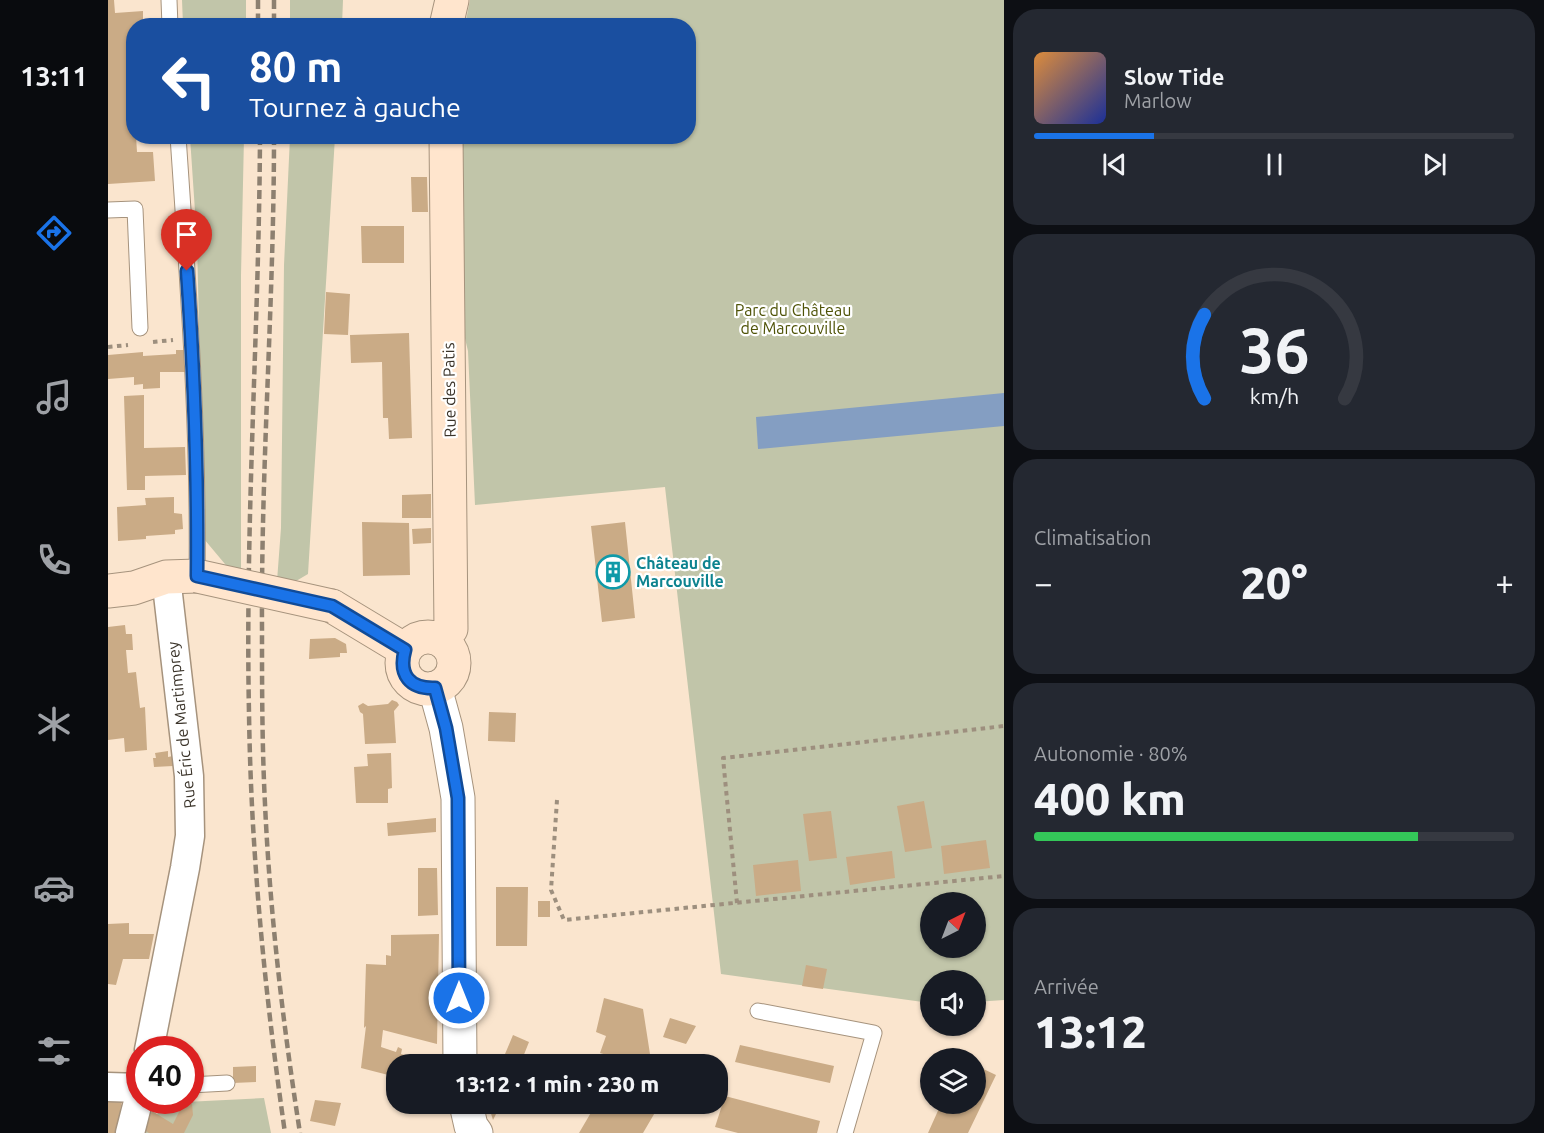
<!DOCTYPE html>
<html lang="fr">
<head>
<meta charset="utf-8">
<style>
  body { margin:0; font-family:Ubuntu,sans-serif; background:#242831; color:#f1f3f6; height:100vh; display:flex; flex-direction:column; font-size:22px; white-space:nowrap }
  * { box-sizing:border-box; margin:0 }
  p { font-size:20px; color:#9ea1a6 }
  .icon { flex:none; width:33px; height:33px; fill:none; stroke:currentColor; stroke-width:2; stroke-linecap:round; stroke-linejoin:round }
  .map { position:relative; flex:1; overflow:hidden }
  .details { display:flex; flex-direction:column; gap:9px; padding:9px; background:#0d0f14; width:540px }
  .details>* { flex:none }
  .hud { position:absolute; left:18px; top:18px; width:570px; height:126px; border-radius:24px; box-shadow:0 2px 4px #0004; background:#1a4fa0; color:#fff; overflow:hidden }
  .needle { width:39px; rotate:42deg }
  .buttons { position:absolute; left:812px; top:892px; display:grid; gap:12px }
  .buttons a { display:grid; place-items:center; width:66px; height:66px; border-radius:50%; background:#171b24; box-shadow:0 2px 4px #0004; font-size:30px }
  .speed { position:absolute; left:18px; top:1036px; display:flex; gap:12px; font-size:30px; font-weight:700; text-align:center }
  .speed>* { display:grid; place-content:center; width:78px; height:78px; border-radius:50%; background:#171b24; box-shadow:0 2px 4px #0004; line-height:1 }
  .speed .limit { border:9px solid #d22; background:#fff; color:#111 }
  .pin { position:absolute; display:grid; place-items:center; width:51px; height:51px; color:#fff; margin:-62px -26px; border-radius:50% 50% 50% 0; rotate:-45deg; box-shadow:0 0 6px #0007 }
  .pin .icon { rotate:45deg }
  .me { position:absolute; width:66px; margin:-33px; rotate:0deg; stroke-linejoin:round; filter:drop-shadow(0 0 4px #0008) }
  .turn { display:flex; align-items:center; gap:21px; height:126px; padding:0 24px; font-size:27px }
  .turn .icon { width:78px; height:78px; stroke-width:2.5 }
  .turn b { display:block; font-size:42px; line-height:51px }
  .big { font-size:45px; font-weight:800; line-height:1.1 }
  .details .widget { flex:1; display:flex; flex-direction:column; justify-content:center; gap:9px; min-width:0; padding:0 21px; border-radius:24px; background:#242831 }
  .details .dial { align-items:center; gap:0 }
  .dial svg { height:156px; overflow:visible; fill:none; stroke:#363941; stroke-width:7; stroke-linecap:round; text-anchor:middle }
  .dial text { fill:#f1f3f6; stroke:none }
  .song { display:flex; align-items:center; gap:18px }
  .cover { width:72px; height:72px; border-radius:9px; background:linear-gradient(135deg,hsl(30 70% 55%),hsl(230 70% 35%)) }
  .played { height:6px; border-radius:3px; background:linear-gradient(90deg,#1a73e8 25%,#363941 25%) }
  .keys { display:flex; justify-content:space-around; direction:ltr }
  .heat { display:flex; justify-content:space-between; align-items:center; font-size:33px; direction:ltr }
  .charge { height:9px; border-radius:4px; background:linear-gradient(90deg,#34c759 80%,#363941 0) }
  .trip { position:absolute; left:278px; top:1054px; width:342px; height:60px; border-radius:24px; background:#171b24; box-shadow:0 2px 4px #0004; font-weight:800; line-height:60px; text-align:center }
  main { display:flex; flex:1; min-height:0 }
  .dock { display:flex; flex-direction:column; width:108px; justify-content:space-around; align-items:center; background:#090b0e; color:#9ea1a6 }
  .dock .icon { width:42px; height:42px }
  .dock .on { color:#1a73e8 }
  .dock b { font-size:27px; color:#f1f3f6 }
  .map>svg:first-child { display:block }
  .green { fill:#c1c5a9; fill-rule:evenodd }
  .water { fill:#849ec2 }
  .building { fill:#caab86 }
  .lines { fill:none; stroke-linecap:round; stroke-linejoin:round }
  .service-casing { stroke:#a6937d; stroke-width:17 }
  .minor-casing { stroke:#a6937d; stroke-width:31 }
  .tertiary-casing { stroke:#a6937d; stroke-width:35 }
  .secondary-casing { stroke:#a6937d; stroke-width:35 }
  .path { stroke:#9d8f7e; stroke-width:4; stroke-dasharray:4.5 4.5; stroke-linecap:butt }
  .service { stroke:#fff; stroke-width:15 }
  .minor { stroke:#fff; stroke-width:28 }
  .tertiary { stroke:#fff; stroke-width:33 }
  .secondary { stroke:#ffe5cd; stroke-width:33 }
  .rail { stroke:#8d8070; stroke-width:4.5; stroke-dasharray:9 4.5; stroke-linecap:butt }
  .secondary-bridge-casing { stroke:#a6937d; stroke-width:35; stroke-linecap:butt }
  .secondary-bridge { stroke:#ffe5cd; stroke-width:33 }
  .route-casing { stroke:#114b97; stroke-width:15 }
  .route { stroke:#1a73e8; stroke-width:10 }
  .labels { text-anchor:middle; stroke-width:4.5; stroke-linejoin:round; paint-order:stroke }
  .park-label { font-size:16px; fill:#4f5307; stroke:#fff }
  .street-label { font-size:16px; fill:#3b342a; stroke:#fff }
  .culture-label { font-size:16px; font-weight:bold; fill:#0d838f; stroke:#fff; text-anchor:start }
</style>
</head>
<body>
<main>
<nav class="dock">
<b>13:11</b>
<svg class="icon on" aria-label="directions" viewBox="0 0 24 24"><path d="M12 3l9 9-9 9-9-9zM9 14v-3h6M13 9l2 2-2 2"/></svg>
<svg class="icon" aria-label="music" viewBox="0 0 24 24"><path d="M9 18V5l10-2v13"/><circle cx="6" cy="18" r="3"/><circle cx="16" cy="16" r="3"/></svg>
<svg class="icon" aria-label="phone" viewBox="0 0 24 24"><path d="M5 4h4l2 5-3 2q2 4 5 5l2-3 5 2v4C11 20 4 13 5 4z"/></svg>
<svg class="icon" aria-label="climate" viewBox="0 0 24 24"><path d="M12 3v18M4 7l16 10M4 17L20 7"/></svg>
<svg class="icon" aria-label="car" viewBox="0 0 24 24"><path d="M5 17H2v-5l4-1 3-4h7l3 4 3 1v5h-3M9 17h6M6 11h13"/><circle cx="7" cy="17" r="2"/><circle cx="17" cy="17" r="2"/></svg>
<svg class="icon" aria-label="filters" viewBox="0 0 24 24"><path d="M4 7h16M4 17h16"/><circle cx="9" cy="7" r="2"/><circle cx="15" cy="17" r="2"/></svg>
</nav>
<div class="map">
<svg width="896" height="1133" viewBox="0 0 896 1133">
  <rect width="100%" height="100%" fill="#fae5ce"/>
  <path class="green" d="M74,0H138V25H75Z
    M182,0H235L234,25H182Z
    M362,0H896V1000L867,1002V981H822V1003L613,974L557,487L367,505L360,351L354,326L352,137L580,136V26L357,25ZM822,903H867V948H822Z
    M82,137H136L133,275V573L122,570L96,539L89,241Z
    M182,137H227L200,574L183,584L169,581L173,528L176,265Z
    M156,1098L163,1133H36L57,1103Z"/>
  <path class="water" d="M896,393V426L650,449L648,417Z"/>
  <path class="building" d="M0,0H6L7,13L35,11V26H26V136H28L29,152H45L47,181L0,184Z
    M303,177H319L320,212H304Z
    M253,226H296V263H254Z
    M218,292L242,294L240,335L216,334Z
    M301,333L304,438L281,439L280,418H275L274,362L243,363L242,335Z
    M68,350H79V372H52V388L35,389V384L26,385V377L0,379V355L35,352V356L68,354Z
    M36,395V448L77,447L78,475L37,476V490H19L16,396Z
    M323,494V518H294V495Z
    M66,497V513L74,514L75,529L67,530V534L38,536V539L10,541L9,507L38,505L37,498Z
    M254,522L301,523L302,575L255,576Z
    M517,522L527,618L494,622L483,526Z
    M323,528V543L305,544L304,529Z
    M17,625L18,634H24L25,650H18L20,673L28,672L32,708L37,707L39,750L17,752L16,738L0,740V627Z
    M227,638L238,644L239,653H232V657L201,659L202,639Z
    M284,700L289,702L291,705L286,711L288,743L257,744L255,714L252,712L250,706L255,703L260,706L280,704Z
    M381,712L408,713L407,742L380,741Z
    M60,751V757L65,756V766L46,767L45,758H48L47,753Z
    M283,753L284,788L280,789V803H248L246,767L260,766L259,754Z
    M816,801L824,848L797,852L789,806Z
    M723,811L729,858L701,861L695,814Z
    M328,818V832L280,836L279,823Z
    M878,840L882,868L836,874L833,846Z
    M784,851L787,878L742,885L738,857Z
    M690,860L693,891L648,896L645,865Z
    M310,868H329L330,915L310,916Z
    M388,887H420L419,946H388Z
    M430,901H442V917H430Z
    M21,923V934H46L41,959H15L8,985L0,984V924Z
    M331,934L329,1044L275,1030L273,1047L288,1052L290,1047L294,1049L293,1054L309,1058L312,1055L328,1061L327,1065H288V1077L253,1068L258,1026L256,1028L258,964L278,965V955L283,956V935Z
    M698,965L719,969L715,989L694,986Z
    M496,998L535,1009L542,1054L570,1062L569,1065H511L512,1059L492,1053L498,1036L488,1032Z
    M562,1018L588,1026L578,1044L555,1037Z
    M405,1035L421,1042L413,1062L397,1054Z
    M632,1045L726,1066L722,1083L627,1062Z
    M391,1060L392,1065H373V1062Z
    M867,1065L888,1075L860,1133H820L833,1104H867Z
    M148,1066V1082L125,1083V1067Z
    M617,1096L712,1121L709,1133H630L607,1127Z
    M0,1098L14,1099L9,1133H0Z
    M207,1100L233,1103L227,1126L202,1121Z
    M75,1104H84L85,1115L76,1133H41L35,1129L44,1111L65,1124Z
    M380,1104H393L385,1120Z
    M488,1104H552L535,1133H471Z"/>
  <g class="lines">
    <g class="service-casing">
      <path id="service" d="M61,0L62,26
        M70,136C80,283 91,429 89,576
        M0,210L27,209L32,328
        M650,1011L766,1033L737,1133
        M82,1085L119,1083"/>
    </g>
    <g class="minor-casing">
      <path id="minor" d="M41,1050L77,868L82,836L81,776L58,577
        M0,1087L32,1088
        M22,1133L32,1094"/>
    </g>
    <g class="tertiary-casing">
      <path id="tertiary" d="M327,688L338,728L350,798L352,1065
        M358,1104L363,1126L368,1133"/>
    </g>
    <g class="secondary-casing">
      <path id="secondary" d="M338,26L344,0
        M0,591L26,588L58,577L89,576
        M224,606L297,650
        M294 663a26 26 0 1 1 52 0a26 26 0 1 1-52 0Z
        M333,640L343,629L338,136"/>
    </g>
    <path class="path" d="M45,342L65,340
      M0,347L20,345
      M449,800L443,890L456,920L896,876
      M629,903L615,758L896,726"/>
    <use href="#service" class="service"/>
    <use href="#minor" class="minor"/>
    <use href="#tertiary" class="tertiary"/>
    <use href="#secondary" class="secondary"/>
    <path class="rail" d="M150,0V26
      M166,0V26
      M152,136C151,329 137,521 141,713C143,854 157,994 177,1133
      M166,136C166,300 153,464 154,628C154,686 154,745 157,804C162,914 175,1024 192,1133"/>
    <g class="secondary-bridge-casing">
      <path id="secondary-bridge" d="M89,576L224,606"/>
    </g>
    <use href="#secondary-bridge" class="secondary-bridge"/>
  </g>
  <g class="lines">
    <g class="route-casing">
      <path id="route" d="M79,271C86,372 90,474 89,576L224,606L297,650C290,675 302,689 327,688L338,728L350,798L351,998"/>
    </g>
    <use href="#route" class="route"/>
  </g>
  <defs>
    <g id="building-ring" transform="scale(1.725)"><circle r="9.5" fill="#fff" stroke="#0f9aa8" stroke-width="1.5"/><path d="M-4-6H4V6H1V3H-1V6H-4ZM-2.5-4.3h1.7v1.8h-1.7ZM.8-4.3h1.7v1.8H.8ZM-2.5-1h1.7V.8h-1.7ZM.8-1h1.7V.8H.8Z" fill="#0f9aa8"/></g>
  </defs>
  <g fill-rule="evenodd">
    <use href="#building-ring" x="505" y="572"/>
  </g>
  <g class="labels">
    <g class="park-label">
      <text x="685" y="316">Parc du Château<tspan x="685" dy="18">de Marcouville</tspan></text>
    </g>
    <g class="street-label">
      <text transform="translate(341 390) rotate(-91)" y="6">Rue des Patis</text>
      <text transform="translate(73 725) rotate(-96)" y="6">Rue Éric de Martimprey</text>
    </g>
    <g class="culture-label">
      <text x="528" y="569">Château de<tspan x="528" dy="18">Marcouville</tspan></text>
    </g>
  </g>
</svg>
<div class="buttons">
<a><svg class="needle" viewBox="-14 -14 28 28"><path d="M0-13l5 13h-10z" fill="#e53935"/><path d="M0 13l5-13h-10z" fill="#9ea1a6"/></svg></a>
<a><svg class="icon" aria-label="sound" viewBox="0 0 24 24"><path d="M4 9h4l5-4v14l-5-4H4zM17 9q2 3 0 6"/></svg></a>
<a><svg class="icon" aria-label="layers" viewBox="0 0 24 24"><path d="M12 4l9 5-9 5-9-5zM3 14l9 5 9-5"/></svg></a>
</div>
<div class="speed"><div class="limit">40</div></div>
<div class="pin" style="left:79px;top:271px;background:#d93025"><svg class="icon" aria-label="arrive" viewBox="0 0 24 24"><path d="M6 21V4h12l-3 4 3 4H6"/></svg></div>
<svg class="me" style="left:351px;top:998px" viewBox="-20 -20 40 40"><circle r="17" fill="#1a73e8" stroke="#fff" stroke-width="3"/><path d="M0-11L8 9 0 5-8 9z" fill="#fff"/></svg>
<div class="trip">13:12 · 1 min · 230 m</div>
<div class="hud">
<div class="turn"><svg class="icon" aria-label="left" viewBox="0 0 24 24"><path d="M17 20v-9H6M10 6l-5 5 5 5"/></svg><div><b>80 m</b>Tournez à gauche</div></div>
</div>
</div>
<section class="details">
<div class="widget">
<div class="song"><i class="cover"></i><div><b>Slow Tide</b><p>Marlow</p></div></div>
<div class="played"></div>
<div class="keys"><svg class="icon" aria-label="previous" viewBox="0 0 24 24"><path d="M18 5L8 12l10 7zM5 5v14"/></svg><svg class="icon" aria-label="pause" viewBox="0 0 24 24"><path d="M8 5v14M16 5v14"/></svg><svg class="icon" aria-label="next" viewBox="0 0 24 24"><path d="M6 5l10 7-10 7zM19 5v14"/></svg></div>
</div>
<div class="widget dial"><svg viewBox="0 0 100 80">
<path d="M14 69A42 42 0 1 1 86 69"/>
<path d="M14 69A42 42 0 0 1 14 26" stroke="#1a73e8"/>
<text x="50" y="56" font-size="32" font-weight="700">36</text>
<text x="50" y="72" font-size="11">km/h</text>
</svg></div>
<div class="widget"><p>Climatisation</p>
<div class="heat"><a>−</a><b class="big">20°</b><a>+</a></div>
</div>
<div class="widget"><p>Autonomie · 80%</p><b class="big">400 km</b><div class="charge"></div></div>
<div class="widget"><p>Arrivée</p><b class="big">13:12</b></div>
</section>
</main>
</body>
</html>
